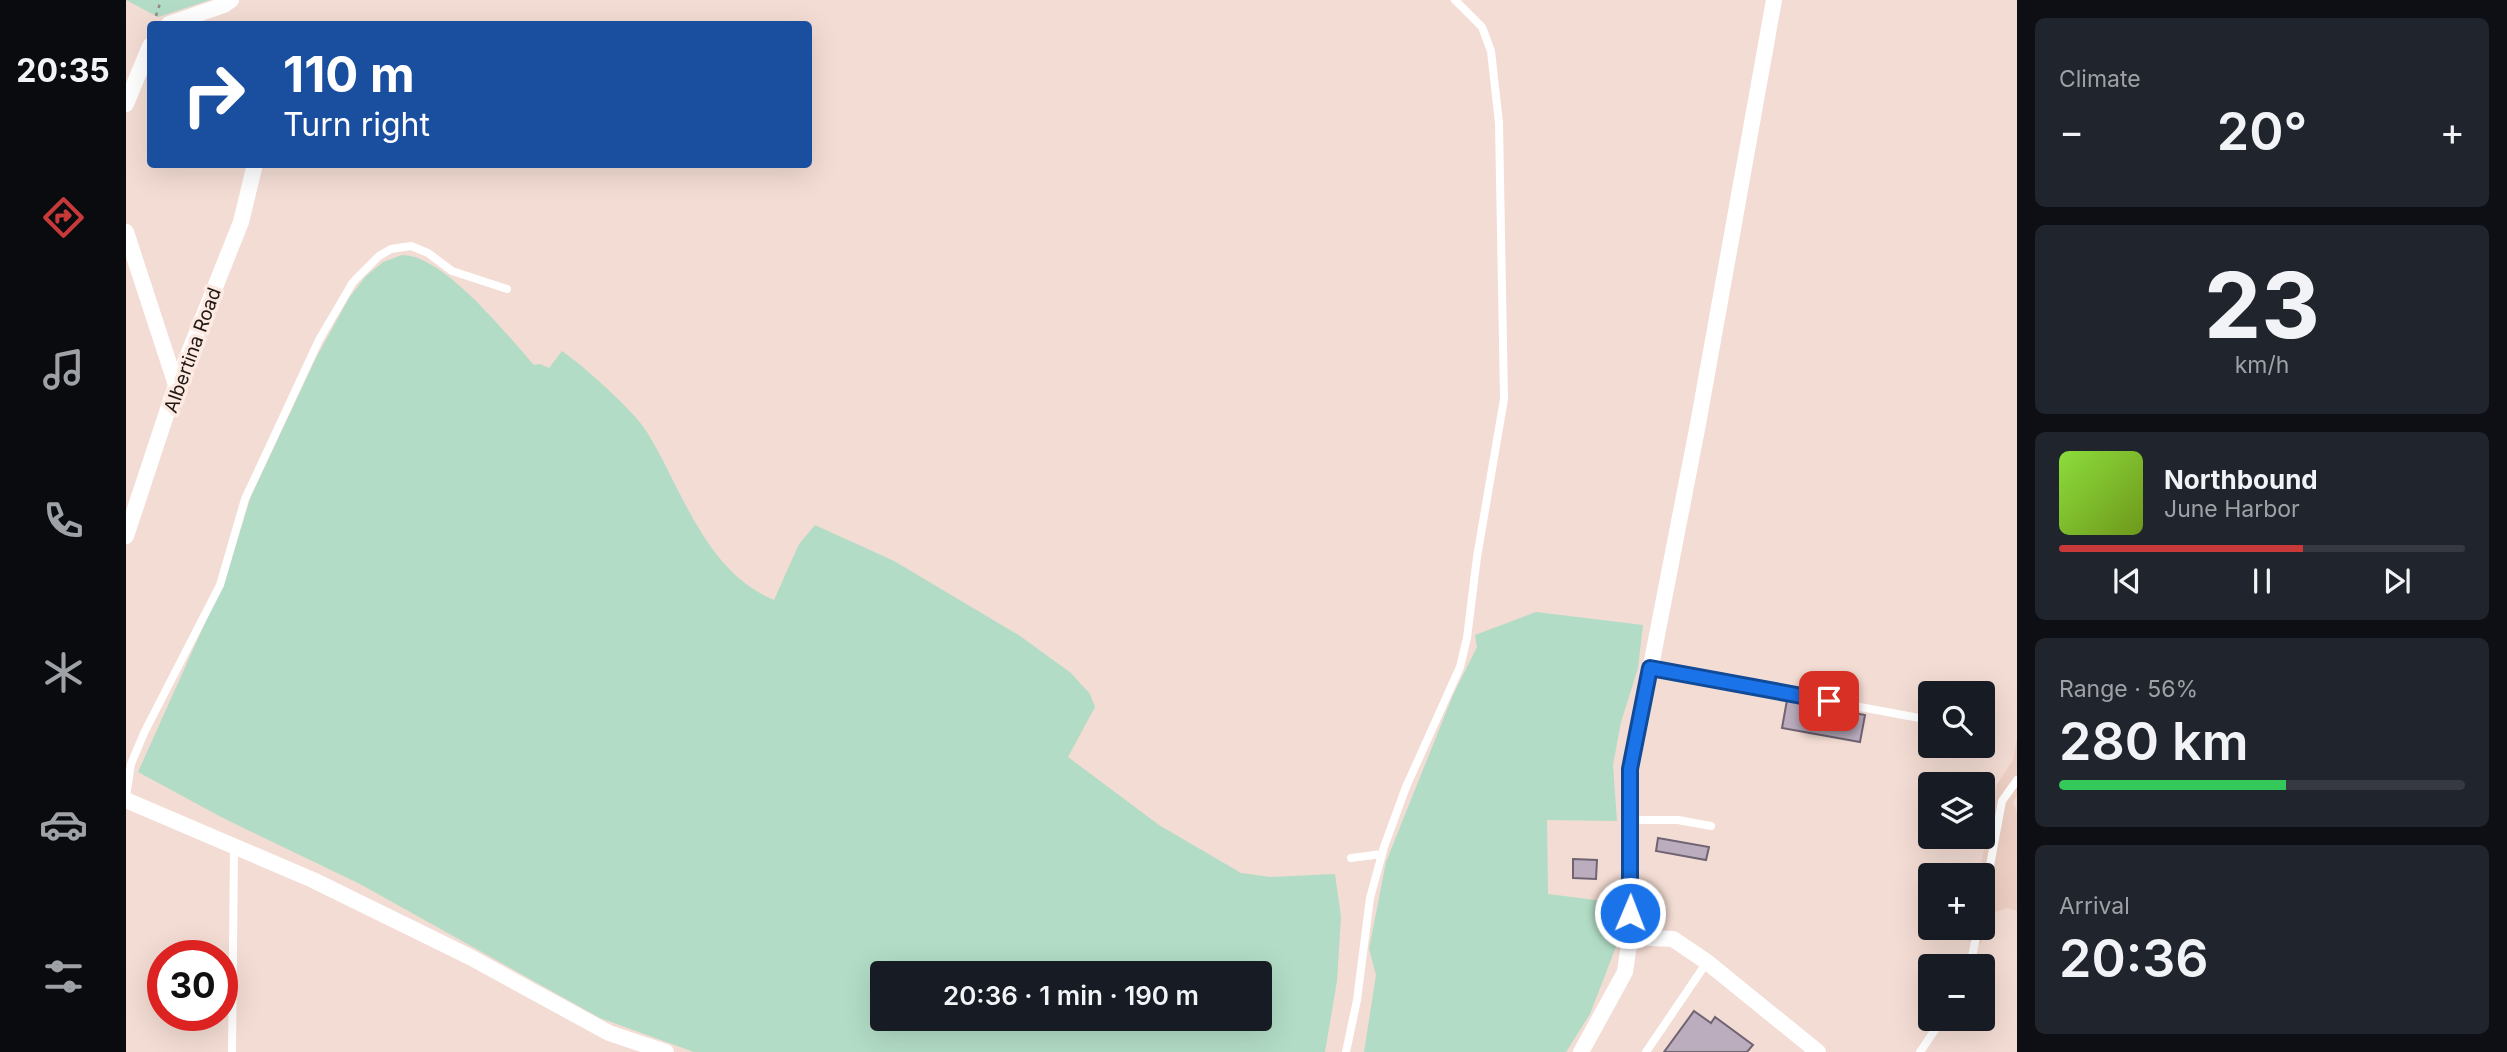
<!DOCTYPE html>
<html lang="en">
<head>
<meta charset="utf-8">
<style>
  body { margin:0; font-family:Inter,sans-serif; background:#20242c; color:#f1f3f6; height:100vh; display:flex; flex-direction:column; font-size:26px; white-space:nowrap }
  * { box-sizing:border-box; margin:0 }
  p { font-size:23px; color:#9ea1a6 }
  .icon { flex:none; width:38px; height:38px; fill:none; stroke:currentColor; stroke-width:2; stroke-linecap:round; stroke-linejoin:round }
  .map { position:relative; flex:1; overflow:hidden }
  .sheet { display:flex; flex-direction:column; gap:18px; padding:18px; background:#0d0f14; width:490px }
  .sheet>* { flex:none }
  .top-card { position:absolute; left:21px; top:21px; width:665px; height:147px; border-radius:7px; box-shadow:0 7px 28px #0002; background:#1a4fa0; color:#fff; overflow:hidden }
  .fabs { position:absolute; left:1792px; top:681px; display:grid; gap:14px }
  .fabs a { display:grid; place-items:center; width:77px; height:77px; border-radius:7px; background:#171b24; box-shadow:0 7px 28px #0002; font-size:35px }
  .speed { position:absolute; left:21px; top:940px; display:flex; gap:14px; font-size:35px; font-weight:700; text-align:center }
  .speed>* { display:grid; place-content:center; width:91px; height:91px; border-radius:50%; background:#171b24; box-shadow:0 7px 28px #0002; line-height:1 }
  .speed .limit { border:10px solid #d22; background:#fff; color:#111 }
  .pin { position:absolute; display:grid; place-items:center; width:60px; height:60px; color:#fff; margin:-30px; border-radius:14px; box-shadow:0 4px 10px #0006 }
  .me { position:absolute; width:77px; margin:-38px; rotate:1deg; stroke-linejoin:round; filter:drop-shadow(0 0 5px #0008) }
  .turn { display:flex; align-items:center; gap:24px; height:147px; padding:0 21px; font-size:32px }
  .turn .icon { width:91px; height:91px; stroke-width:2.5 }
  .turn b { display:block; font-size:49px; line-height:60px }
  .big { font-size:52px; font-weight:600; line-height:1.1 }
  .sheet .card { flex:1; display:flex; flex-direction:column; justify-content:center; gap:10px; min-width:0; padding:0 24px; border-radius:10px; background:#20242c }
  .sheet .dial { align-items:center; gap:0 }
  .dial b { font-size:91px; line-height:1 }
  .song { display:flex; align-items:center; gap:21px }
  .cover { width:84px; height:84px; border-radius:10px; background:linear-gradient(135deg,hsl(90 70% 55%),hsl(80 70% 35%)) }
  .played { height:7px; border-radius:4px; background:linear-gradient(90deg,#c83939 60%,#363941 60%) }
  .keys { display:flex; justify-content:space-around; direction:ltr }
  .heat { display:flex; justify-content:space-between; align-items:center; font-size:38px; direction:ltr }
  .charge { height:10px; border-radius:5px; background:linear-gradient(90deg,#34c759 56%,#363941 0) }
  .trip { position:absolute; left:744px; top:961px; width:402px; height:70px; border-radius:7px; background:#171b24; box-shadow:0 7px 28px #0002; font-weight:600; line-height:70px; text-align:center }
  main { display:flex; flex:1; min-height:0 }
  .dock { display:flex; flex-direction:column; width:126px; justify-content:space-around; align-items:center; background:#090b0e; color:#9ea1a6 }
  .dock .icon { width:49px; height:49px }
  .dock .selected { color:#c83939 }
  .dock b { font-size:32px; color:#f1f3f6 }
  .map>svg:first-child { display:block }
  .built { fill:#edcfc3 }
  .green { fill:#b2dcc6; fill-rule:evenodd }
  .building { fill:#bbadbe; stroke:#706473; stroke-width:2 }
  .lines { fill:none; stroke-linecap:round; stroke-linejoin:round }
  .path { stroke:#998982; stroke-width:2.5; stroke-dasharray:3.5 5; stroke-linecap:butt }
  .service { stroke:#fff; stroke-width:8 }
  .minor { stroke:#fff; stroke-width:16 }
  .route-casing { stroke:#114b97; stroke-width:18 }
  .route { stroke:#1a73e8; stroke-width:12 }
  .labels { text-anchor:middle; stroke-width:7; stroke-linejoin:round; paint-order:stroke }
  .street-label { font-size:19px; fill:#1f1714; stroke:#fdeae3 }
</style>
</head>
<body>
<main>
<nav class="dock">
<b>20:35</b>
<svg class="icon selected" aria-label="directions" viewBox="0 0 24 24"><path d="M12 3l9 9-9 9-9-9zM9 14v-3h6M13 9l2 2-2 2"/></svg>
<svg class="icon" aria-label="music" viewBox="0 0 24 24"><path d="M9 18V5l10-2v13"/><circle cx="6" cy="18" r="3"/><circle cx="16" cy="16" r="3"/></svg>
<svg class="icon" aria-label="phone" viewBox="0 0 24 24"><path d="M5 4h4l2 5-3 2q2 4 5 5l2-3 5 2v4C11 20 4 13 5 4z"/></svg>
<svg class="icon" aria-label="climate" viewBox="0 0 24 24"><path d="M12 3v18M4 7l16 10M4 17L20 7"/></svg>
<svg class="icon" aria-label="car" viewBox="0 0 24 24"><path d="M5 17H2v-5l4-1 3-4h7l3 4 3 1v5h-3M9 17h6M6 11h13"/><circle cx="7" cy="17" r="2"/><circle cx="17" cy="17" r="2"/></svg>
<svg class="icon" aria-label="filters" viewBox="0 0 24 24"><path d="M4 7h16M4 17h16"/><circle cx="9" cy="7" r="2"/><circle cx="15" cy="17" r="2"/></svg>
</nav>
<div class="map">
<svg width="1891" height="1052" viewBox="0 0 1891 1052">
  <rect width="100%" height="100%" fill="#f3dcd3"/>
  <path class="built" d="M1891,738V796L1887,802L1891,812V911L1881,908L1861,915L1855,944L1841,941L1843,928H1857V875H1853L1870,786L1887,760Z"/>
  <path class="green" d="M0,0H84L32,17Z
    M276,255C318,255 380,334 408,365L414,364L423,368L436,351C458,366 508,411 521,432C557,491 579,571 648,600L673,544L689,525L768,561L894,636L945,673L964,694L969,707L942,757L1033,825L1115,873L1145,877L1209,874L1215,917L1211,981L1199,1052H568L474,1018L234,884L97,818L12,772L101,574L125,496L190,358L223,298L240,276L257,262ZM756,973H1134V1018H756Z
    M1410,612L1517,625L1512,668L1495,722L1487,765L1491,821L1421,820L1422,894L1493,903L1490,947L1464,1014L1440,1052H1238L1250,975L1243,949L1260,862L1327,695L1351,647L1349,635Z"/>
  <path class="building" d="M1661,700L1739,715L1734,742L1656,728Z
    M1532,838L1583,847L1580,860L1530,851Z
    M1447,859L1471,860L1470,879L1447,878Z
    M1568,1011L1585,1023L1589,1017L1627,1045L1621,1052H1538Z"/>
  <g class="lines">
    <path class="path" d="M30,16L35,0"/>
    <path class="service" d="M1524,668L1804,720
      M1857,712L1864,687
      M0,797L5,764L18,733L94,585L119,499L193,340L227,282L253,256L265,249L285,246L302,253L326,271L381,289
      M1506,820H1552L1585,826
      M1225,858L1256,854
      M1857,903L1876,801L1891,780
      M1844,966L1852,928
      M106,1052L108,846
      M1220,1052L1231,1000L1244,898L1258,847L1280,787L1334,667L1341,638L1351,557L1378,399L1373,123L1365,51L1356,27L1329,0
      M1520,1052L1581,962
      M1794,1052L1817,1018"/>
    <path class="minor" d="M43,24L98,5L105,0
      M0,104L24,46
      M0,232L50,385
      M0,536L50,385L115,222L129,164
      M0,800L187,880L344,957L483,1033L540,1052
      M1504,937L1547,939L1581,962L1692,1052
      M1455,1052L1499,972L1504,937L1505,769L1572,424L1648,0"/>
  </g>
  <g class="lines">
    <g class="route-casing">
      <path id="route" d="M1504,913V769L1524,668L1703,701"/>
    </g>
    <use href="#route" class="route"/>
  </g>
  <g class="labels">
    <g class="street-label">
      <text transform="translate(66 350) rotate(-70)" y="7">Albertina Road</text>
    </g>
  </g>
</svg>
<div class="fabs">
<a><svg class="icon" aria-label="search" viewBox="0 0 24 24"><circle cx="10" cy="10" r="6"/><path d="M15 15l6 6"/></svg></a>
<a><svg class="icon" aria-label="layers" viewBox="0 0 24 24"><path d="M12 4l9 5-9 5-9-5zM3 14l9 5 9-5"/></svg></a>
<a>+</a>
<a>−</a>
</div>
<div class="speed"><div class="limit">30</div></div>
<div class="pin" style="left:1703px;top:701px;background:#d93025"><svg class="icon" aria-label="arrive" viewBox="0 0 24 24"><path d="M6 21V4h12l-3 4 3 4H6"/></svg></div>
<svg class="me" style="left:1504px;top:913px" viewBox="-20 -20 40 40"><circle r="17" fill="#1a73e8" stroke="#fff" stroke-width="3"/><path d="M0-11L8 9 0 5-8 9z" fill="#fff"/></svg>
<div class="trip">20:36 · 1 min · 190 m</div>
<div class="top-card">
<div class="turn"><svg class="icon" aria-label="right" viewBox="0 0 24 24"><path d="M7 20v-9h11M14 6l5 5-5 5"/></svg><div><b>110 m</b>Turn right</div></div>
</div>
</div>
<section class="sheet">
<div class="card"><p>Climate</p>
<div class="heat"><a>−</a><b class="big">20°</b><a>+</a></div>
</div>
<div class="card dial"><b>23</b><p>km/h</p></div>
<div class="card">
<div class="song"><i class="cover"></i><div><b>Northbound</b><p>June Harbor</p></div></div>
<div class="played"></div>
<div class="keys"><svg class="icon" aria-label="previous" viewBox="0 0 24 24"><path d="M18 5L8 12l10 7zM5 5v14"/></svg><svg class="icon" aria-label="pause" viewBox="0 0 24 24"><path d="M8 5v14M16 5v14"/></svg><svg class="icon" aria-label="next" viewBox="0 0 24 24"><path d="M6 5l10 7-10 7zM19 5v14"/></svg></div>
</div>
<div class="card"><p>Range · 56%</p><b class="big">280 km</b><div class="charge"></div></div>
<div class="card"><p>Arrival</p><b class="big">20:36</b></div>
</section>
</main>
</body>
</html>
